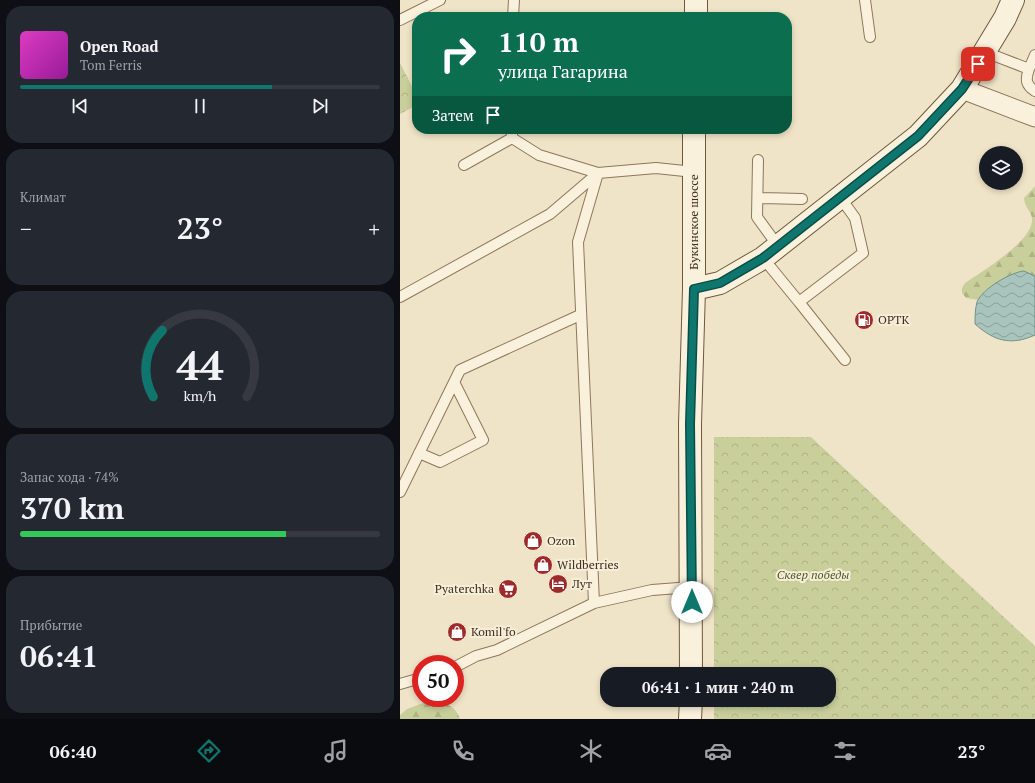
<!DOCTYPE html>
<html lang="ru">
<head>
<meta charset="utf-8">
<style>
  body { margin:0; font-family:"PT Serif",serif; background:#242831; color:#f1f3f6; height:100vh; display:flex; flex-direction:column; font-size:15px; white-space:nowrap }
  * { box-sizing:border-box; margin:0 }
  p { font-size:13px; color:#9ea1a6 }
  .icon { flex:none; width:22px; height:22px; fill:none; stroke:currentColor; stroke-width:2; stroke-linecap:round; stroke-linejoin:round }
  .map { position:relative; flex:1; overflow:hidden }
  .details { display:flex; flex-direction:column; gap:6px; padding:6px; background:#0d0f14; width:400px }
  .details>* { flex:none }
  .top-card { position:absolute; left:12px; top:12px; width:380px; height:122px; border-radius:16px; box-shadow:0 2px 6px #0003; background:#0b6e4f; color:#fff; overflow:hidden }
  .tools { position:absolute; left:579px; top:146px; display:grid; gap:8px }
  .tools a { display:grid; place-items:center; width:44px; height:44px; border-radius:50%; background:#171b24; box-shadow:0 2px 6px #0003; font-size:20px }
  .speed { position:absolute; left:12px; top:655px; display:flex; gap:8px; font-size:20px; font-weight:700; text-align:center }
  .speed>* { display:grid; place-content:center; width:52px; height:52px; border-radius:50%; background:#171b24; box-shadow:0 2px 6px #0003; line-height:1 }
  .speed .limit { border:6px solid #d22; background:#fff; color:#111 }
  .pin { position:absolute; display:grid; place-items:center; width:34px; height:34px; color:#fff; margin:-17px; border-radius:8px; box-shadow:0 2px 6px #0006 }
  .me { position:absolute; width:44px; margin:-22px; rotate:0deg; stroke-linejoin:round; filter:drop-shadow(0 0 3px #0008) }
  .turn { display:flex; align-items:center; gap:14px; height:84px; padding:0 20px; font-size:18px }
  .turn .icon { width:52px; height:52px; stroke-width:2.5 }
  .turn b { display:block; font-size:28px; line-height:34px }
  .then { display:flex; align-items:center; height:38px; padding:0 20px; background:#0003; gap:8px; font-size:15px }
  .big { font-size:30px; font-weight:600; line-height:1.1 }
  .details .card { flex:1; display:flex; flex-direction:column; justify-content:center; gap:6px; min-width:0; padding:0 14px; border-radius:16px; background:#242831 }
  .details .dial { align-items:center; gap:0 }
  .dial svg { height:104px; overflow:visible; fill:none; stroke:#363941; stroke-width:7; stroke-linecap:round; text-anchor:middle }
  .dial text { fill:#f1f3f6; stroke:none }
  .song { display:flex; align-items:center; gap:12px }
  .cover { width:48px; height:48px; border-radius:6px; background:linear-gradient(135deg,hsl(310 70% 55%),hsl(300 70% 35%)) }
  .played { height:4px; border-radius:2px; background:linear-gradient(90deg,#0f766e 70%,#363941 70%) }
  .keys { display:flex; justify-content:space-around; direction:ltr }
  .heat { display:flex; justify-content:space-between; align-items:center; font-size:22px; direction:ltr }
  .charge { height:6px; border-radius:3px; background:linear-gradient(90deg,#34c759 74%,#363941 0) }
  .trip { position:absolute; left:200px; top:667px; width:236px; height:40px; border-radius:16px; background:#171b24; box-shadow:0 2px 6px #0003; font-weight:600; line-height:40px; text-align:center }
  .menu { display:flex; height:64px; justify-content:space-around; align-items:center; background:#090b0e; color:#9ea1a6 }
  .menu .icon { width:28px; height:28px }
  .menu .selected { color:#0f766e }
  .menu b { font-size:18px; color:#f1f3f6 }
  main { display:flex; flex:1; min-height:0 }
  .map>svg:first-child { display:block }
  .forest { fill:url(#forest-firs) }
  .park { fill:url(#park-crowns) }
  .water { fill:url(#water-waves); stroke:#6f938a }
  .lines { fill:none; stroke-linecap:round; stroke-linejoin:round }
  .lane-casing { stroke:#8d765c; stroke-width:12 }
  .street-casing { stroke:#8d765c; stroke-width:21 }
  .secondary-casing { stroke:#6f573f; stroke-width:24 }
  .lane { stroke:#faf1dc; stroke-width:10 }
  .street { stroke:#faf1dc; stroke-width:19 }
  .secondary { stroke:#faf1dc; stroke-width:22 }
  .route-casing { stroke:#0a4d48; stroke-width:10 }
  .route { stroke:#0f766e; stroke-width:7 }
  .labels { text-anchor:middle; stroke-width:4; stroke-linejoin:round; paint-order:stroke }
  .street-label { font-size:12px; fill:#3d2e20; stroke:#f7eed8 }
  .poi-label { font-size:12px; fill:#3d2e20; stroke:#f7eed8; text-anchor:start }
  .park-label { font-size:12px; font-style:italic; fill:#4d5a26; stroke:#f7eed8 }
</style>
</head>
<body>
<main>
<section class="details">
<div class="card">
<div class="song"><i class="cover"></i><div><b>Open Road</b><p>Tom Ferris</p></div></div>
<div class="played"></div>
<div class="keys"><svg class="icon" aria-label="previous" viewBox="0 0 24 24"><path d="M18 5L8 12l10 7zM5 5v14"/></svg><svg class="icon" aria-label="pause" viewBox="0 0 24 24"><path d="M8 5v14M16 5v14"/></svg><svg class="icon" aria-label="next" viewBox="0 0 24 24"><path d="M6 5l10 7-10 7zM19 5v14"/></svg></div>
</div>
<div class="card"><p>Климат</p>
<div class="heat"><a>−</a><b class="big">23°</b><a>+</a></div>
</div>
<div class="card dial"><svg viewBox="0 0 100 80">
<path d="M14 69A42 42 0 1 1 86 69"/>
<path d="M14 69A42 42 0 0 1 21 18" stroke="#0f766e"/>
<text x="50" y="56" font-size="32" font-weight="700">44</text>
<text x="50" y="72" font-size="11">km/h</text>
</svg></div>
<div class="card"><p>Запас хода · 74%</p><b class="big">370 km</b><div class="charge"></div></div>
<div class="card"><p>Прибытие</p><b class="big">06:41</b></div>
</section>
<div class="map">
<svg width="635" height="719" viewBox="0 0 635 719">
  <defs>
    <pattern id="forest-firs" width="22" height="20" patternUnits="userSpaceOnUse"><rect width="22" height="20" fill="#c9cf9b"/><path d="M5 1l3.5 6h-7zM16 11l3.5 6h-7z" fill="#aeb285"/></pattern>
    <pattern id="park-crowns" width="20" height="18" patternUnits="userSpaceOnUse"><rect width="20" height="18" fill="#c9cf9b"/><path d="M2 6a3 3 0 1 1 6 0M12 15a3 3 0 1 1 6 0" fill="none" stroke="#aeb285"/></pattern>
    <pattern id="water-waves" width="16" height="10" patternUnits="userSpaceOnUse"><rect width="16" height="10" fill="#a9c4bc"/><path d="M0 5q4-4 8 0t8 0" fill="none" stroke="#8ba098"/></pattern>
  </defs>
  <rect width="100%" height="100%" fill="#f0e4c8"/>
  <path class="forest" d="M635,186V276L633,275L585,292L578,300L566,298L562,293V288L565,283C581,272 635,240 632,218C631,211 624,206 624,198Z
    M26,702C41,702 55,703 60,719H0V715L7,709Z"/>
  <path class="park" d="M0,63L17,96V105L0,114Z
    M314,437H411L635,646V719H314V700H429V674H314Z"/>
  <path class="water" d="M624,271L635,276V335C611,346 594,341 575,324C575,317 575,309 577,302C582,289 611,272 624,271Z"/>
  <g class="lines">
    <g class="lane-casing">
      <path id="lane" d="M465,0L470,37
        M113,17L114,0
        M0,20L40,0
        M585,52L629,69L635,55
        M629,69C625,80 626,85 635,91
        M112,129V138L139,155L198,173L256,168L294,172
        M358,160L357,217L378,246
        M64,165L112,138
        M358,198L402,199
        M363,258L399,302L463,253L455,218L440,197
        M0,297L150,214L198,173
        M399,302L445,360
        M19,453L40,462L83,440L54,382
        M0,492L60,370L180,315
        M194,603L252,590L292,587
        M55,667L76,656L97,650L194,603L178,242L198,173
        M0,684L21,678"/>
    </g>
    <g class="street-casing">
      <path id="street" d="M562,89L635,117"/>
    </g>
    <g class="secondary-casing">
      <path id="secondary" d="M296,17V0
        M294,289L320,283L363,258L518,136L562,89L605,18L613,0
        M291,674L290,424L294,289V129
        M290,719L291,700"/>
    </g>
    <use href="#lane" class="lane"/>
    <use href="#street" class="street"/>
    <use href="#secondary" class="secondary"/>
  </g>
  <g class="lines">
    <g class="route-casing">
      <path id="route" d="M292,602L290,424L294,289L320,283L363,258L518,136L562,89L578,64"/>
    </g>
    <use href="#route" class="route"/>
  </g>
  <defs>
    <g id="fuel-disc" transform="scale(1)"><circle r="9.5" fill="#9e2a2b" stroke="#f7eed8"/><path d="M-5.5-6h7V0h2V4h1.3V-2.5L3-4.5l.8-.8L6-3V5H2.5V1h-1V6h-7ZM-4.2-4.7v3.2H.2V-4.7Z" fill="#fff"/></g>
    <g id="shop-disc" transform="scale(1)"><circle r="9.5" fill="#9e2a2b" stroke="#f7eed8"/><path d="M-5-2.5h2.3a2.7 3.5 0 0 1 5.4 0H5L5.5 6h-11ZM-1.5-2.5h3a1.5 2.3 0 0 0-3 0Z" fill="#fff"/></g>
    <g id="hotel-disc" transform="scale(1)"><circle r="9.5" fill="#9e2a2b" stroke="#f7eed8"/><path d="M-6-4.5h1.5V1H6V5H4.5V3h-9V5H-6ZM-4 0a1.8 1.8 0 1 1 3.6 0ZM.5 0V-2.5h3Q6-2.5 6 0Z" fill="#fff"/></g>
    <g id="supermarket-disc" transform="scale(1)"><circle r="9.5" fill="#9e2a2b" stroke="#f7eed8"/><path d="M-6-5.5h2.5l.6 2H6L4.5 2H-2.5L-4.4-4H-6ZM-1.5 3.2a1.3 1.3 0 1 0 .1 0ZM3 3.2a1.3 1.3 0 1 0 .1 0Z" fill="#fff"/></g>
  </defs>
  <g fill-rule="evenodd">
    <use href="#fuel-disc" x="464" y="320"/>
    <use href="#shop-disc" x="133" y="541"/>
    <use href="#shop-disc" x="143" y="565"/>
    <use href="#hotel-disc" x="158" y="584"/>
    <use href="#supermarket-disc" x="108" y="589"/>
    <use href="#shop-disc" x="57" y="632"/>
  </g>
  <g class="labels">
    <g class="street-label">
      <text transform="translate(294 222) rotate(-90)" y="4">Букинское шоссе</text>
    </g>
    <g class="poi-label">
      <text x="478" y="324">ОРТК</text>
      <text x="147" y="545">Ozon</text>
      <text x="157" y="569">Wildberries</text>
      <text x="172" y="588">Лут</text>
      <text x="94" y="593" text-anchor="end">Pyaterchka</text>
      <text x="71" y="636">Komil'fo</text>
    </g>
    <g class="park-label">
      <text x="413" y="579">Сквер победы</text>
    </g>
  </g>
</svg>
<div class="tools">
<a><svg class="icon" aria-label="layers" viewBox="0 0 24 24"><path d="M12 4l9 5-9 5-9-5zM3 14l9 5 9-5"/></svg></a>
</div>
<div class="speed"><div class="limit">50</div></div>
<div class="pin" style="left:578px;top:64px;background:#d93025"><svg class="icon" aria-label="arrive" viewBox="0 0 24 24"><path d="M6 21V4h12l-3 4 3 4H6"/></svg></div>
<svg class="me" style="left:292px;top:602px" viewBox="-20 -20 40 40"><circle r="19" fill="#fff"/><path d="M0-13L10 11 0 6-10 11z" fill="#0f766e"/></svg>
<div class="trip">06:41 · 1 мин · 240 m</div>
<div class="top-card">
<div class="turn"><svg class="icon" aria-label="right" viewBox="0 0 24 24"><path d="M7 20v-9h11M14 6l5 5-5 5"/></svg><div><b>110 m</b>улица Гагарина</div></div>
<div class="then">Затем<svg class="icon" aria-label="arrive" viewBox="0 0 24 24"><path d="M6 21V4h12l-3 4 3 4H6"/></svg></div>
</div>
</div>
</main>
<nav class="menu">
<b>06:40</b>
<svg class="icon selected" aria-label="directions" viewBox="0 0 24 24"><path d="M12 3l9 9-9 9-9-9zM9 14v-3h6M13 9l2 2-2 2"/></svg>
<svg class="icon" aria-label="music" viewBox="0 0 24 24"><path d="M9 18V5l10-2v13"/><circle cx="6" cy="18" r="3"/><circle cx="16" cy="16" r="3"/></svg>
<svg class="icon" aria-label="phone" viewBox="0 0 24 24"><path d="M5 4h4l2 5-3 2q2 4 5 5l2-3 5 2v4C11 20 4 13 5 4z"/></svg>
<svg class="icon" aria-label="climate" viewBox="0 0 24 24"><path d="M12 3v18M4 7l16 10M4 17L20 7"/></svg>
<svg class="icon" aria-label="car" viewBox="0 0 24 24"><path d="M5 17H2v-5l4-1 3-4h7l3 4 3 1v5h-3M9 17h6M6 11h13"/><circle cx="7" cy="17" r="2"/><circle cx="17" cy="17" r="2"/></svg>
<svg class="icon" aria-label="filters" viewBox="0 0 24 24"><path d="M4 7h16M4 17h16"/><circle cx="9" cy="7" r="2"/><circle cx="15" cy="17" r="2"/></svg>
<b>23°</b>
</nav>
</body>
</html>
